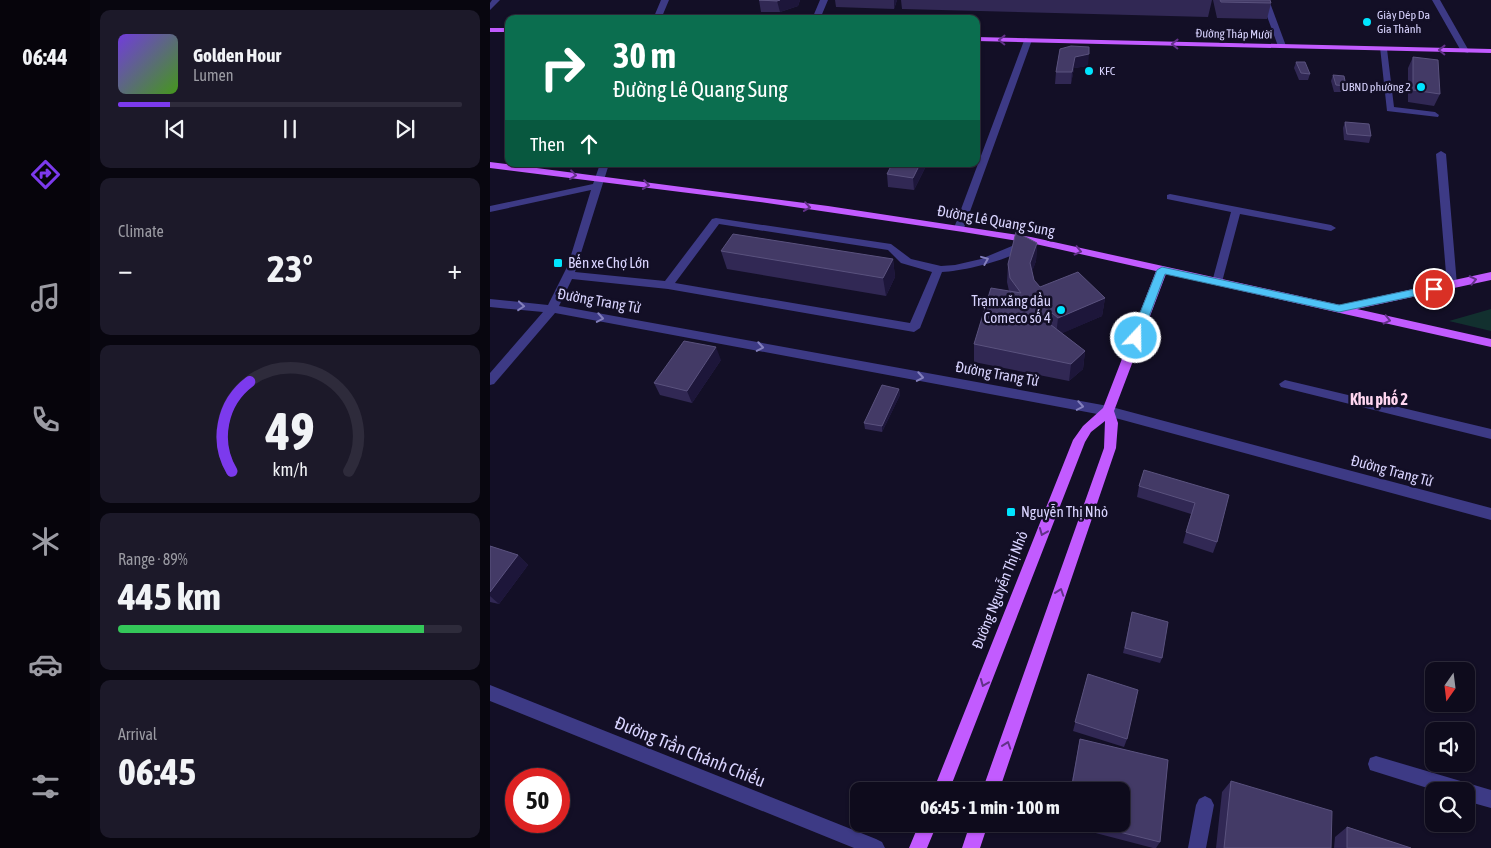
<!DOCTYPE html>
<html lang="en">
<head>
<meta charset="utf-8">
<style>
  body { margin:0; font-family:"Asap Condensed",sans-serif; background:#1c1929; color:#f1f3f6; height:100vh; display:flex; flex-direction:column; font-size:19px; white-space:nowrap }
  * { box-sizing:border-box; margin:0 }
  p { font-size:16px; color:#9b9ba3 }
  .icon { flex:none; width:28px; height:28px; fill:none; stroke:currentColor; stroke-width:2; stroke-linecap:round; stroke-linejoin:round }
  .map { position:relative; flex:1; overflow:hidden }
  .details { display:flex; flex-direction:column; gap:10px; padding:10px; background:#08060f; width:400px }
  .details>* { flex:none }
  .guide { position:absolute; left:15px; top:15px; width:475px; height:152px; border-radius:10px; box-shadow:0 1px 4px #0004,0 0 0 1px #2e2b3b; background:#0b6e4f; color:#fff; overflow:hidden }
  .needle { width:32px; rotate:194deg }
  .controls { position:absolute; left:935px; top:662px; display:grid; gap:10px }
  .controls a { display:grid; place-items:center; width:50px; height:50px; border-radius:10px; background:#0e0b1c; box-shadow:0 1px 4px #0004,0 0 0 1px #2e2b3b; font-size:25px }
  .speed { position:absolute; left:15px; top:768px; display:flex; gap:10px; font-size:25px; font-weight:700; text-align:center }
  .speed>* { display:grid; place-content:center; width:65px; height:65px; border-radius:50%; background:#0e0b1c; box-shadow:0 1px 4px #0004,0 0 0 1px #2e2b3b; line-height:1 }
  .speed .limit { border:8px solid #d22; background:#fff; color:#111 }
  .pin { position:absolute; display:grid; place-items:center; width:42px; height:42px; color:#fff; margin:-21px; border:2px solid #fff; border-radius:50%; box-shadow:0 1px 5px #0007 }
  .me { position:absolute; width:55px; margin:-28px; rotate:21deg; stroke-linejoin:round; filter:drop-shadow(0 0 4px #0008) }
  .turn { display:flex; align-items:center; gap:18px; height:105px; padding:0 25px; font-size:22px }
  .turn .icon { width:65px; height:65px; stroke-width:2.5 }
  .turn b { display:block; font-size:35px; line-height:42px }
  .then { display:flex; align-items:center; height:48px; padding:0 25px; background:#0003; gap:10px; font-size:19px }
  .big { font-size:38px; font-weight:700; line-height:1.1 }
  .details .card { flex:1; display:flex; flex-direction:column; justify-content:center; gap:8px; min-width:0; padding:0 18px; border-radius:10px; background:#1c1929 }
  .details .dial { align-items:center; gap:0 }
  .dial svg { height:130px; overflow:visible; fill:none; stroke:#2e2b3b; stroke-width:7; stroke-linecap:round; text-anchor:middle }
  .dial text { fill:#f1f3f6; stroke:none }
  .song { display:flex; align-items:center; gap:15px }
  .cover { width:60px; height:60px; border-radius:8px; background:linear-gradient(135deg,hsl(260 70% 55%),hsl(100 70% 35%)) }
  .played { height:5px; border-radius:2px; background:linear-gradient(90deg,#7c3aed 15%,#2e2b3b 15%) }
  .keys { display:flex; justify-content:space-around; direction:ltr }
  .heat { display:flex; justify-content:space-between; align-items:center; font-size:28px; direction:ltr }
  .charge { height:8px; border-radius:4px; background:linear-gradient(90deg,#34c759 89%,#2e2b3b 0) }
  .trip { position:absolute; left:360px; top:782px; width:280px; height:50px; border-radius:10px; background:#0e0b1c; box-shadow:0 1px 4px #0004,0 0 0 1px #2e2b3b; font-weight:700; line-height:50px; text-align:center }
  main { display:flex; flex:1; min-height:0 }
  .dock { display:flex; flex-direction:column; width:90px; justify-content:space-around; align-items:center; background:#06040b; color:#9b9ba3 }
  .dock .icon { width:35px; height:35px }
  .dock .active { color:#7c3aed }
  .dock b { font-size:22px; color:#f1f3f6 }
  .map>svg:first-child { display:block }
  .green { fill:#12302f }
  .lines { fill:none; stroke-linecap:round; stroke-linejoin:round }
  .minor { fill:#3d3a85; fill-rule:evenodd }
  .major { fill:#c25bff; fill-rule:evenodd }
  .wall { fill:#312854 }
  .shaded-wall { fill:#1d163a }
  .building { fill:#433a66; stroke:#5a527e }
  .oneway { stroke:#623188 }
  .oneway2 { stroke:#837fbc }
  .route { fill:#4fc3f7; stroke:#337fa1 }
  .poi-dot { fill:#00e5ff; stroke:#130f26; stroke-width:2 }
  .labels { text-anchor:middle; stroke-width:5; stroke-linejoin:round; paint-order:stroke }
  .far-poi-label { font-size:12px; fill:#d9d4ff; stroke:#130f26; text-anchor:start }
  .far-street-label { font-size:12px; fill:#d9d4ff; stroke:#130f26 }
  .street-label { font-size:15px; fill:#d9d4ff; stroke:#130f26 }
  .poi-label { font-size:15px; fill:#d9d4ff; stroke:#130f26; text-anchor:start }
  .neighbourhood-label { font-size:16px; font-weight:bold; fill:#ffd6f0; stroke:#130f26 }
  .near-street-label { font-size:18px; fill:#d9d4ff; stroke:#130f26 }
</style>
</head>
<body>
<main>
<nav class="dock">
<b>06:44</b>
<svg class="icon active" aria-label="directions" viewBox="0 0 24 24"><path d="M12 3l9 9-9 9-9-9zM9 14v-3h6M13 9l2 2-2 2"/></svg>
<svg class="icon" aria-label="music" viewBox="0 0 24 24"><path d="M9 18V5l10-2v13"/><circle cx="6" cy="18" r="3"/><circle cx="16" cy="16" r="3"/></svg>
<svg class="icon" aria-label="phone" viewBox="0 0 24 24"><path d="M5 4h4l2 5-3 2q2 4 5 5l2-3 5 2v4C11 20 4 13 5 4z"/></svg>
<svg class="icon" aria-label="climate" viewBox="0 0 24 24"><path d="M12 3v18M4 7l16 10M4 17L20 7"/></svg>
<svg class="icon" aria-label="car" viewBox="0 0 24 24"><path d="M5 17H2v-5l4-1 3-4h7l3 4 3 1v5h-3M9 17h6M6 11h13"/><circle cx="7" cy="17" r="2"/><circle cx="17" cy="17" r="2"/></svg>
<svg class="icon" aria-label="filters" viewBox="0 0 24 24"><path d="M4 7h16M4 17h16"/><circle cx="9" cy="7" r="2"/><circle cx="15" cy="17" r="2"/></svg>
</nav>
<section class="details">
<div class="card">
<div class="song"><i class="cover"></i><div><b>Golden Hour</b><p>Lumen</p></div></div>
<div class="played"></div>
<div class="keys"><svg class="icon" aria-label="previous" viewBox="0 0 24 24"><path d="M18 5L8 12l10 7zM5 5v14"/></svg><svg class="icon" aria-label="pause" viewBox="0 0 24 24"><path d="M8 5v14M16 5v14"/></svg><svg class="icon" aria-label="next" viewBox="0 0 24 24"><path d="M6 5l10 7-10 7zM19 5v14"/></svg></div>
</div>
<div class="card"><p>Climate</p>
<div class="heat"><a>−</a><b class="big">23°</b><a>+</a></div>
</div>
<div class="card dial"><svg viewBox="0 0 100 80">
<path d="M14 69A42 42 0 1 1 86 69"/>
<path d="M14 69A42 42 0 0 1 25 14" stroke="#7c3aed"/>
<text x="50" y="56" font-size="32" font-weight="700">49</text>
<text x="50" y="72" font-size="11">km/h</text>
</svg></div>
<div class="card"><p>Range · 89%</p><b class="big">445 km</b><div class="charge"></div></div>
<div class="card"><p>Arrival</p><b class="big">06:45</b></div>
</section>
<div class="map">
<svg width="1001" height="848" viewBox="0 0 1001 848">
  <rect width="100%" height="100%" fill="#130f26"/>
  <path class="green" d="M1001,309V331L959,321Z"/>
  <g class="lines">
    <path class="minor" d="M2,0H10L0,10V3Z
      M171,0H179L171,19H163Z
      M330,0H338L330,19H322Z
      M771,0H779L796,46L795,48L788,46Z
      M942,0H950L979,51L978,53L971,51Z
      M535,38L542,40L474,228L473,230H465L464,228Z
      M890,47L897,49L904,107L945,112L949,115L948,117L897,111Z
      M951,151L956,154L967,285L962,289L957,285L946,154Z
      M110,164H119L85,272L175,281L222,219L226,218L401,244L421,259L451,266L465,265L491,259L536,240L541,243C527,259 474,271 452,272L430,328L424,332L178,289L82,279L69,306L618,406L1001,508V520L618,416L65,313L4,384L0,385V373L53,312L0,307V299L58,305L78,265L101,190L0,212V206L103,184ZM229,224L398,250L411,263L442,272L420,323L185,283Z
      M680,194L841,225L846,228L841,231L750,214L732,282L727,286L722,282L741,212L677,199V195Z
      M795,380L1001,429V439L791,387L789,384Z
      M0,685L386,839L392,842L395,848H364L0,701Z
      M886,756L1001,790V808L976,801V791H947L880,770L878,764L880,758Z
      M715,796L721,799L724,805L716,848H698L706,805L709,799Z"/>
    <path class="major" d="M0,28H19V32H0Z
      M486,37L1001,49V53L486,41Z
      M0,162L338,206L541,237L850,305L1001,272V280L867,309L1001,339V347L676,274L624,411L628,423L626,448L509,791H492L614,448L615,421L601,432L595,442L459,791H443L583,440L593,426L613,408L666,271L541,243L473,232L270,202L0,168Z
      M429,824H447L437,848H419Z
      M480,824H498L490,848H472Z"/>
  </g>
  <path class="wall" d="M269,0H310L308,6L290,12H271Z
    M345,0H407L404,9L346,7Z
    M411,0H722L718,17L412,9Z
    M723,0H780L781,3L777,19L727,18Z
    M570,49L598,66L584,68L581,84H565L566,72Z
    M923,57L950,94L944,106L918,102V68Z
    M806,62L820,74L818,80H809L804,68Z
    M843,75L856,86L854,92H844L841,81Z
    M855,122L881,136L879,143L854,140L853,128Z
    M437,164L424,190L398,187L397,174Z
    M547,243L546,261L542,271L544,280L550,287L615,298L612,316L572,333L595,351L593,369L579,381L484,362V344L519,291L517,282L518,264Z
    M231,251L403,259L405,277L396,296L237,269Z
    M231,360L202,403L170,395L164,383Z
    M409,389L410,395L392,432L375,429L374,423Z
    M649,486L739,495L727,542L723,553L693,543L701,514L647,497Z
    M0,546L28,555L38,565L9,604L0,602Z
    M642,612L672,658L670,663L633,653Z
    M598,674L637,739L634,747L583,731Z
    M590,739L678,760L670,842L666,848H663L575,825V824H631V791H580Z
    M741,781L841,848H726L732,792Z
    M857,827L921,848H844L845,837Z"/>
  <path class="shaded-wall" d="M290,0H310L308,6L290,12L287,1Z
    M404,0H407L404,9Z
    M599,54L598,66L584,68L581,84L582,72L585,57Z
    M430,164H437L424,190L423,178Z
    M547,243L546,261L539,281L540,263Z
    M403,259L405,277L396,296L393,278Z
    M615,298L612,316L566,336L568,318Z
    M562,313L561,330L552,318Z
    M226,347L231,360L202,403L197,391Z
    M595,351L593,369L579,381L581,364Z
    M409,389L410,395L392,432V426Z
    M28,555L38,565L9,604L0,596V592Z"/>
  <path class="building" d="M269,0H290L287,1Z
    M730,0H780L781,3L731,2Z
    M581,46L599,47V54L585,57L582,72H566L570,49Z
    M923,57L948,60L950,94L923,90Z
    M806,62H815L820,74L811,73Z
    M843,75L854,76L856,86L846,85Z
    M855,122L879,124L881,136L857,134Z
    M402,164H430L423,178L397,174Z
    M526,232L547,243L540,263L544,280L550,287L588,272L615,298L568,318L562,313L552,318L595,351L581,364L484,344L501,288L531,293L520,278L518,264Z
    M243,234L403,259L393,278L231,251Z
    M194,341L226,347L197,391L164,383Z
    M392,385L409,389L392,426L374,423Z
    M654,470L739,495L727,542L696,532L705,503L649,486Z
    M0,546L28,555L0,592Z
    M642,612L678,622L672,658L635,648Z
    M598,674L648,690L637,739L585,722Z
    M590,739L678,760L670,842L597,824H631V791H581Z
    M741,781L842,811L841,848H734Z
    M857,827L921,848H857Z"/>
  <defs><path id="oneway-chevron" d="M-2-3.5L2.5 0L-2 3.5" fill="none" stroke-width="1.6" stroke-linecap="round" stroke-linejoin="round" transform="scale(1.25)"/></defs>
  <g class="oneway">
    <use href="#oneway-chevron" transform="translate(512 40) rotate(-179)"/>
    <use href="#oneway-chevron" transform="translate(685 44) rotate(-179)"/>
    <use href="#oneway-chevron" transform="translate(952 50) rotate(-179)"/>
    <use href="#oneway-chevron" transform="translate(83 175) rotate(7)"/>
    <use href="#oneway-chevron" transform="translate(156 185) rotate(8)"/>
    <use href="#oneway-chevron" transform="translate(317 207) rotate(8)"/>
    <use href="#oneway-chevron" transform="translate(588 251) rotate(13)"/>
    <use href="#oneway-chevron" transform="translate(983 280) rotate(-12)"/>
    <use href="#oneway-chevron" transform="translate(897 320) rotate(13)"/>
    <use href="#oneway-chevron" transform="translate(553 532) rotate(112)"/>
    <use href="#oneway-chevron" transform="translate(570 592) rotate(-71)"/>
    <use href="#oneway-chevron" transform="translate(494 683) rotate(112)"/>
    <use href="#oneway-chevron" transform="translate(517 745) rotate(-71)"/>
  </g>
  <g class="oneway2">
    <use href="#oneway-chevron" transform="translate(495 260) rotate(-22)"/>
    <use href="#oneway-chevron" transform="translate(31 306) rotate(5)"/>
    <use href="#oneway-chevron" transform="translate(110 318) rotate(10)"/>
    <use href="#oneway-chevron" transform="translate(270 347) rotate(10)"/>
    <use href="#oneway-chevron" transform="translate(430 377) rotate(10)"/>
    <use href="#oneway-chevron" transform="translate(590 406) rotate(10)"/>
  </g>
  <path class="route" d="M672,267L849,305L944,285L948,289L944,292L849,312L675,274L651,338L646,342L642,341L640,338L667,270Z"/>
  <g class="poi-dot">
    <circle cx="877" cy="22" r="5"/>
    <circle cx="599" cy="71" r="5"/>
    <circle cx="931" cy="87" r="5"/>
    <rect x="63" y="258" width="10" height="10" rx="2.5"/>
    <circle cx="571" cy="310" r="5"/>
    <rect x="516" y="507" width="10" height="10" rx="2.5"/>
  </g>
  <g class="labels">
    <g class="far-poi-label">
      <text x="887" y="19">Giày Dép Da<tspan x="887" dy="14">Gia Thành</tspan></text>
      <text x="609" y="75">KFC</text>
      <text x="921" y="91" text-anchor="end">UBND phường 2</text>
    </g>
    <g class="far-street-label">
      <text transform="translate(744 34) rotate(1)" y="4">Đường Tháp Mười</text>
    </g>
    <g class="street-label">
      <text transform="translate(506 221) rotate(10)" y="5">Đường Lê Quang Sung</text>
      <text transform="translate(109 301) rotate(10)" y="5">Đường Trang Tử</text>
      <text transform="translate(507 374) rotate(10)" y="5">Đường Trang Tử</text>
      <text transform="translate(902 471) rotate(15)" y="5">Đường Trang Tử</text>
      <text transform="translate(510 590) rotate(-68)" y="5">Đường Nguyễn Thị Nhỏ</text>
    </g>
    <g class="poi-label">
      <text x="78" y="268">Bến xe Chợ Lớn</text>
      <text x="561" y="306" text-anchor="end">Trạm xăng dầu<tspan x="561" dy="17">Comeco số 4</tspan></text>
      <text x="531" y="517">Nguyễn Thị Nhỏ</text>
    </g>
    <g class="neighbourhood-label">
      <text x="889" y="405">Khu phố 2</text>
    </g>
    <g class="near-street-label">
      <text transform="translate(200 752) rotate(22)" y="6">Đường Trần Chánh Chiếu</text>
    </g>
  </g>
</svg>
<div class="controls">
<a><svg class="needle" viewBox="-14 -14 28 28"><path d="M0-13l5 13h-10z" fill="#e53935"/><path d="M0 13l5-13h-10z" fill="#9b9ba3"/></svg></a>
<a><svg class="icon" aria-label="sound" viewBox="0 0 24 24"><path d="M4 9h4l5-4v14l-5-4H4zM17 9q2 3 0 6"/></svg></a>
<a><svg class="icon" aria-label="search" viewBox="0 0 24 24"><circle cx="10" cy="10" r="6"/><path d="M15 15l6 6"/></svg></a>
</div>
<div class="speed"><div class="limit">50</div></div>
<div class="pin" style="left:944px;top:289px;background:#d93025"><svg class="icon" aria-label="arrive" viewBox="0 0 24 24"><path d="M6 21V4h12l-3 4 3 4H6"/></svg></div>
<svg class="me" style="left:646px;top:338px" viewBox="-20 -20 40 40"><circle r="17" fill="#4fc3f7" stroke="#fff" stroke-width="3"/><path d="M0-11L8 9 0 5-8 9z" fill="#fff"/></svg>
<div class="trip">06:45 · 1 min · 100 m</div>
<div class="guide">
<div class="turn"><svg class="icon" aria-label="right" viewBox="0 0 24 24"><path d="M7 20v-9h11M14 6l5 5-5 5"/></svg><div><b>30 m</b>Đường Lê Quang Sung</div></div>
<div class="then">Then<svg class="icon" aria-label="ahead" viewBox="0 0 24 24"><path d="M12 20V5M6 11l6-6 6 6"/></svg></div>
</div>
</div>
</main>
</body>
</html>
